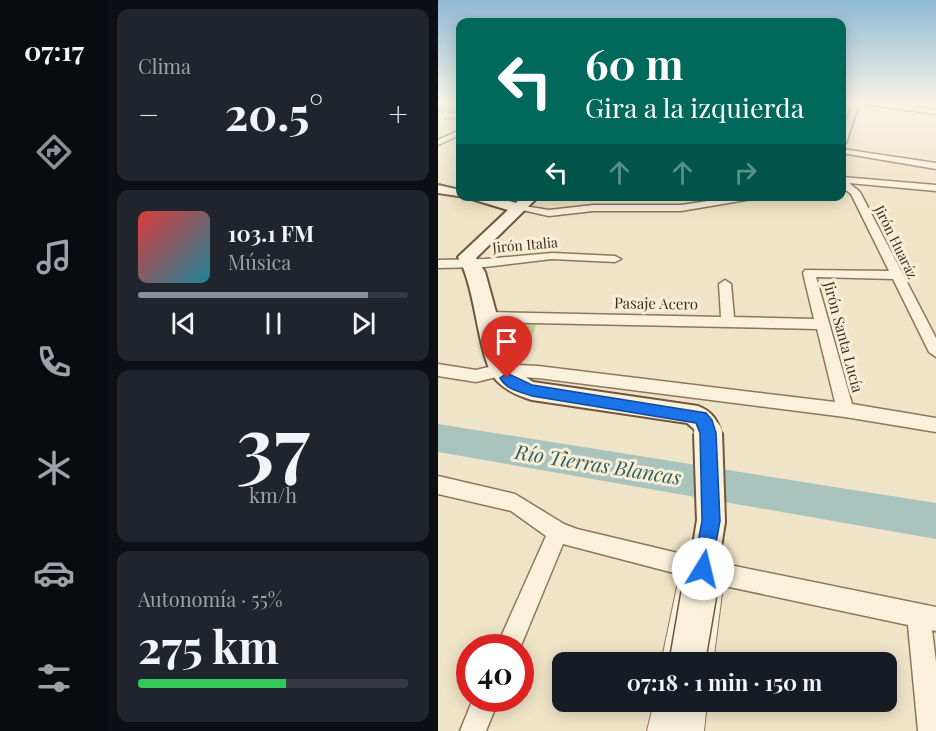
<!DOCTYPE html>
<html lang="es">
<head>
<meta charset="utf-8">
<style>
  body { margin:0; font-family:"Playfair Display",serif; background:#20242c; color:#f1f3f6; height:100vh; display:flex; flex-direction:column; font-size:22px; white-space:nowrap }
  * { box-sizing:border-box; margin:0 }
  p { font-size:20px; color:#9ea1a6 }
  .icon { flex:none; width:33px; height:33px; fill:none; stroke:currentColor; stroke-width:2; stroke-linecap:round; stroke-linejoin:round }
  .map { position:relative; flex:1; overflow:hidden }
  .panel { display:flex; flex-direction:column; gap:9px; padding:9px; background:#0d0f14; width:330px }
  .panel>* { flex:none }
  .banner { position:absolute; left:18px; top:18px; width:390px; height:183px; border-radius:12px; box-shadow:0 3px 15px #0003; background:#00695c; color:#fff; overflow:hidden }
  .speed { position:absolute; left:18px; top:634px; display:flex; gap:12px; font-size:30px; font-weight:700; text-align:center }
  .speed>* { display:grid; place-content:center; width:78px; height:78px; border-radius:50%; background:#171b24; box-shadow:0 3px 15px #0003; line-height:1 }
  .speed .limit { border:9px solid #d22; background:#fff; color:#111 }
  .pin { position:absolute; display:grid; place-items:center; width:51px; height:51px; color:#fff; margin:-62px -26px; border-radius:50% 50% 50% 0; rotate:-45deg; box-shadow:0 0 6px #0007 }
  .pin .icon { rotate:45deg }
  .me { position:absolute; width:66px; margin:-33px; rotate:9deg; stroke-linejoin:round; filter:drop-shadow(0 0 4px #0008) }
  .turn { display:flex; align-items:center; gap:21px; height:126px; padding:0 30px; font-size:27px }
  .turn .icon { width:78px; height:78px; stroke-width:2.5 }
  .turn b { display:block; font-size:42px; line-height:51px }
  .lanes { display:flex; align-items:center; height:57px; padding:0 30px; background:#0003; justify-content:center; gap:30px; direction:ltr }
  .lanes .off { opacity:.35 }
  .big { font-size:45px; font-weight:700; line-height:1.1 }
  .panel .tile { flex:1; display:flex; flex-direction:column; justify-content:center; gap:9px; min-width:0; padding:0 21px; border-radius:12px; background:#20242c }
  .panel .dial { align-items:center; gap:0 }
  .dial b { font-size:78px; line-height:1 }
  .song { display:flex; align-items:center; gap:18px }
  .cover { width:72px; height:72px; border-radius:9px; background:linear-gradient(135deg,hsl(0 70% 55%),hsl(190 70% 35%)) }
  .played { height:6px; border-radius:3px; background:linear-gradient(90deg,#8c9099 85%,#363941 85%) }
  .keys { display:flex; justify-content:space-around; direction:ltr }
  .heat { display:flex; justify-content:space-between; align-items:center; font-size:33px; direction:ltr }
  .charge { height:9px; border-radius:4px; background:linear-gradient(90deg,#34c759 55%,#363941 0) }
  .trip { position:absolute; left:114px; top:652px; width:345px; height:60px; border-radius:12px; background:#171b24; box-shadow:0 3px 15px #0003; font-weight:700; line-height:60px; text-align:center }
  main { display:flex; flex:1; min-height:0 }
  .dock { display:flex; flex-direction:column; width:108px; justify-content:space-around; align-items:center; background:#090b0e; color:#9ea1a6 }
  .dock .icon { width:42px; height:42px }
  .dock .current { color:#8c9099 }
  .dock b { font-size:27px; color:#f1f3f6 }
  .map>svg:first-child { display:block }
  .green { fill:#c9cf9b }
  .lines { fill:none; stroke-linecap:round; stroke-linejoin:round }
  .river { fill:#a9c4bc; fill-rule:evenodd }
  .lane-casing { stroke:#8d765c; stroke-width:2 }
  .street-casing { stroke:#8d765c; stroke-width:3 }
  .secondary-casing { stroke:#6f573f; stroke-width:4 }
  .path { stroke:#8d765c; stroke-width:1.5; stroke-dasharray:2 1.5; stroke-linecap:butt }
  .lane { fill:#faf1dc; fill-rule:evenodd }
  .street { fill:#faf1dc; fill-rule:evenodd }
  .secondary { fill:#faf1dc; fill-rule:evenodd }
  .secondary-bridge-far1-casing { stroke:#6f573f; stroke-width:32; stroke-linecap:butt }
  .secondary-bridge-casing { stroke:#6f573f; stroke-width:38; stroke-linecap:butt }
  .secondary-bridge-far1 { stroke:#faf1dc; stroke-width:28 }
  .secondary-bridge { stroke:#faf1dc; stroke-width:35 }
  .route { fill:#1a73e8; stroke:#114b97; stroke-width:1.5 }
  .labels { text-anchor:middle; stroke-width:6; stroke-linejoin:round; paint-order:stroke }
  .far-street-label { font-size:14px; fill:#3d2e20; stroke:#f7eed8 }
  .street-label { font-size:15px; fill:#3d2e20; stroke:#f7eed8 }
  .near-water-label { font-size:20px; font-style:italic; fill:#2f5d5a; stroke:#f7eed8 }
</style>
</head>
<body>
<main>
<nav class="dock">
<b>07:17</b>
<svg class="icon current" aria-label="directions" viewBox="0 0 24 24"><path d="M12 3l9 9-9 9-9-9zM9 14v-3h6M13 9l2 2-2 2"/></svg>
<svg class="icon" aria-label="music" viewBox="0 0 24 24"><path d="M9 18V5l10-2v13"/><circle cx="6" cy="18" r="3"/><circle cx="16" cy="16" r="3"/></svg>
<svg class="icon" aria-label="phone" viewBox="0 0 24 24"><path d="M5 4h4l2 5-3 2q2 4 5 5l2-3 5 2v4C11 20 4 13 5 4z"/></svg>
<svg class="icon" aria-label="climate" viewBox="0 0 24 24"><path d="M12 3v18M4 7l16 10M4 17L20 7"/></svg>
<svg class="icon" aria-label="car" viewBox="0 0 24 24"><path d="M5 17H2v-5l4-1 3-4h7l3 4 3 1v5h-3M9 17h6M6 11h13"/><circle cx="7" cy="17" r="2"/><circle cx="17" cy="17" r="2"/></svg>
<svg class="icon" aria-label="filters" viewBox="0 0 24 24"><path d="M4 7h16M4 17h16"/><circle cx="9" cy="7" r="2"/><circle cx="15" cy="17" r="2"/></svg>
</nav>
<section class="panel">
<div class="tile"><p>Clima</p>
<div class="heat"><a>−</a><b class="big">20.5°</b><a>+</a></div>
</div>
<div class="tile">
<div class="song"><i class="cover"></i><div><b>103.1 FM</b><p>Música</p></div></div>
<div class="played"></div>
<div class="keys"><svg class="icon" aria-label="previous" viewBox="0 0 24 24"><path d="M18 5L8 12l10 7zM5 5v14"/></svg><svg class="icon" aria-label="pause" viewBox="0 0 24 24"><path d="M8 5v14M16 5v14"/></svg><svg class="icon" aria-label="next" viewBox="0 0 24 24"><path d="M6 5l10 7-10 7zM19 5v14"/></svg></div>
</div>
<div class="tile dial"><b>37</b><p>km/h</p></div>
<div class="tile"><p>Autonomía · 55%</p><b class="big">275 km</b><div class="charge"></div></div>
</section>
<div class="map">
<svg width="498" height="731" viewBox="0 0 498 731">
  <rect width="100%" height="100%" fill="#f0e4c8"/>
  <path class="green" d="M64,320L100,321L84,362L74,361Z"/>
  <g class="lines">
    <path class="river" d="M0,424L498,503V539L0,452Z"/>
    <g class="lane-casing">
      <path id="lane" d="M281,573L285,574L286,578L275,663H263L276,578L277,574Z
        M245,577L249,578L250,582L235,663H223L240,582L241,578Z
        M216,702H228L223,731H209Z
        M257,702H269L266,731H252Z"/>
    </g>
    <g class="street-casing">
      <path id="street" d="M415,102H442L498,110V114L421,103L408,143L404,145V133Z
        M22,130V135L0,145V140Z
        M404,149L498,163V169L404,153Z
        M404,177L498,185V191L411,183L422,192L498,338V357L491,352L455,279L378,277L414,404L498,418V432L407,417L100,378L63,376L38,382L0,376V364L38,370L63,364L100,366L397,402L379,329L50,322L43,317L50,312L283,317L281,284L287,280L293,284L296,317L376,319L365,273L367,270L451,271L413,194L404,187Z
        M304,196H332L243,211H155L111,216L75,208L80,205L111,210L155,205H243Z
        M114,253L177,256L183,259L177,262L114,259L47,267L0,268V260L47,259Z
        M0,476L77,494L126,524L139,529L282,563L498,607V631L494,630L498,662V731H480L470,625L282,585L125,544L82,648H58L108,536L73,511L0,494Z
        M35,699H61L48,731H22Z"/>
    </g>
    <g class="secondary-casing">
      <path id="secondary" d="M0,185L22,190V196H52L78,203L85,196H101L38,258L47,272L73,367L95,382L260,406C273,411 279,419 283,433L279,441L270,444L261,441L256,429L249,423L94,400C81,396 68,391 58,380C39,357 39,290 20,257L70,210L27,197L0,193Z
        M224,702H262L258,731H218Z"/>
    </g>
    <path class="path" d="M7,102L3,108L22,107
      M0,107L22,111
      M0,110L22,114
      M7,119L22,118"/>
    <use href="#lane" class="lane"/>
    <use href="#street" class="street"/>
    <use href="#secondary" class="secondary"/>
    <g class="secondary-bridge-far1-casing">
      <path id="secondary-bridge-far1" d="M267,559L273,521L270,433"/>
    </g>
    <g class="secondary-bridge-casing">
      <path id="secondary-bridge" d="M249,663L267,558"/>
    </g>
    <use href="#secondary-bridge-far1" class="secondary-bridge-far1"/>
    <use href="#secondary-bridge" class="secondary-bridge"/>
  </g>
  <linearGradient id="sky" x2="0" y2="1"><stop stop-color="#8fbad6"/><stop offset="0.5" stop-color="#f8f3e6"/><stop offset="1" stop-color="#f8f3e6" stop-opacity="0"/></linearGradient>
  <rect width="498" height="205" fill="url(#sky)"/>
  <path class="route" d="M69,373L94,385L268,413L274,420L278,433L282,521L272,576L265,578L258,576L255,569L264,521L262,433L258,423L94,396C82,392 69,390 62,378Z"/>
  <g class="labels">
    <g class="far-street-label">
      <text transform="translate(458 242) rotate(64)" y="5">Jirón Huaráz</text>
      <text transform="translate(87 245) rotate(-5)" y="5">Jirón Italia</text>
    </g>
    <g class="street-label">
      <text transform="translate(218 304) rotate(1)" y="5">Pasaje Acero</text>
      <text transform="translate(405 337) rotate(75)" y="5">Jirón Santa Lucía</text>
    </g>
    <g class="near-water-label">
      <text transform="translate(160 465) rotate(9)" y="7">Río Tierras Blancas</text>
    </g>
  </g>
</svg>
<div class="speed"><div class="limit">40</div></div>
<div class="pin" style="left:69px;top:378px;background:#d93025"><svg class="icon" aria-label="arrive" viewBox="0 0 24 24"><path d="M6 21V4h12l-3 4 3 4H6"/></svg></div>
<svg class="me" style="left:265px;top:569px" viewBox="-20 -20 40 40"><circle r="19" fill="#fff"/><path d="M0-13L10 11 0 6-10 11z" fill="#1a73e8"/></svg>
<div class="trip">07:18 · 1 min · 150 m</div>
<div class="banner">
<div class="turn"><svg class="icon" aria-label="left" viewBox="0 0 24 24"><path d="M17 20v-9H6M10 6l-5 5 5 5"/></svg><div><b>60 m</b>Gira a la izquierda</div></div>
<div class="lanes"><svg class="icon" aria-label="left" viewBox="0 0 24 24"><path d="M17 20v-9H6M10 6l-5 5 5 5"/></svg><svg class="icon off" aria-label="ahead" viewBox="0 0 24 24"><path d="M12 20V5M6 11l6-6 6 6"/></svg><svg class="icon off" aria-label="ahead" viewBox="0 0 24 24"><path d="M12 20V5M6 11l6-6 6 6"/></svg><svg class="icon off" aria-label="right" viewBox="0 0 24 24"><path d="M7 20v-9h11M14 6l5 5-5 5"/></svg></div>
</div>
</div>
</main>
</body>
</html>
